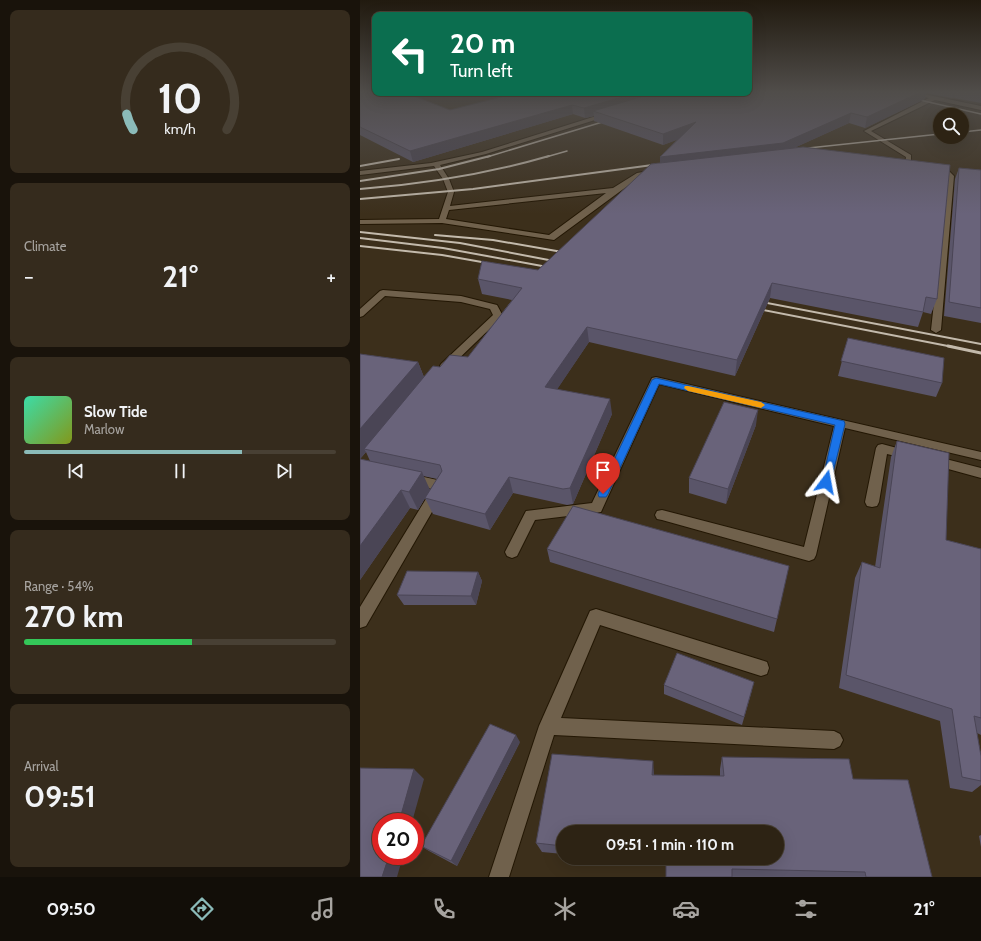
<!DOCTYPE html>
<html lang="en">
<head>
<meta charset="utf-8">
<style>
  body { margin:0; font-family:Cabin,sans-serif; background:#352b1d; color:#f1f3f6; height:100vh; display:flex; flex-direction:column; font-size:15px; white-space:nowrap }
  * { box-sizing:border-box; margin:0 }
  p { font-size:13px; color:#a7a4a0 }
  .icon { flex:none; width:22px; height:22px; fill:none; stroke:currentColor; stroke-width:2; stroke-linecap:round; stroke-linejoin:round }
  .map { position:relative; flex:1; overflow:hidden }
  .sheet { display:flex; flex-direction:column; gap:10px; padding:10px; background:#19130b; width:360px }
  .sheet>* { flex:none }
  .hud { position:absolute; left:12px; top:12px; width:380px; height:84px; border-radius:8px; box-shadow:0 4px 16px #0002,0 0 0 1px #484034; background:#0b6e4f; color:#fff; overflow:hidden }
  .buttons { position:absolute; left:573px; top:108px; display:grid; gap:8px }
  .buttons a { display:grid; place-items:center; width:36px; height:36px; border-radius:50%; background:#2d2314; box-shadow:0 4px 16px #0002,0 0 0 1px #484034; font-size:20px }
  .speed { position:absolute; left:12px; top:813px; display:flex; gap:8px; font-size:20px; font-weight:700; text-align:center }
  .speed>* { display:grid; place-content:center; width:52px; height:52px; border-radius:50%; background:#2d2314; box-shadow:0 4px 16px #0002,0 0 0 1px #484034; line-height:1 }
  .speed .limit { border:6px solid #d22; background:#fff; color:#111 }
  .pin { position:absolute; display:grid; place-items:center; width:34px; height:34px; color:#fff; margin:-41px -17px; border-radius:50% 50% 50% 0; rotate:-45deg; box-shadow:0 0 4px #0007 }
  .pin .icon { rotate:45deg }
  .me { position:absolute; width:44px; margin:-22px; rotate:13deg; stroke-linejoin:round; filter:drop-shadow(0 0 3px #0008) }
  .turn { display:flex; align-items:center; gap:14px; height:84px; padding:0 12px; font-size:18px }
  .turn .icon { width:52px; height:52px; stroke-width:2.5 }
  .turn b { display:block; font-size:28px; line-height:34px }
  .big { font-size:30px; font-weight:700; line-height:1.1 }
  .sheet .tile { flex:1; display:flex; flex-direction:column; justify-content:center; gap:6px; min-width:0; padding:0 14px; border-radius:8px; background:#352b1d }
  .sheet .dial { align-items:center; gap:0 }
  .dial svg { height:104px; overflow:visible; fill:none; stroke:#484034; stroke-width:7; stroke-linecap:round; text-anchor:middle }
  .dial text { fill:#f1f3f6; stroke:none }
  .song { display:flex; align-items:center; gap:12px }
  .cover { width:48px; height:48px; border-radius:6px; background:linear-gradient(135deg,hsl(160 70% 55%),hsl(70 70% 35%)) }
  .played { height:4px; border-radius:2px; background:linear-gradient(90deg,#8bbbb9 70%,#484034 70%) }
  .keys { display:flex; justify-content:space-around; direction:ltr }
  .heat { display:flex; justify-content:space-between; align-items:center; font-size:22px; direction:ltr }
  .charge { height:6px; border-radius:3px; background:linear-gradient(90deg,#34c759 54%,#484034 0) }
  .trip { position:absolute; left:196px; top:825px; width:228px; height:40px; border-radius:20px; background:#2d2314; box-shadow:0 4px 16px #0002,0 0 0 1px #484034; font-weight:700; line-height:40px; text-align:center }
  .menu { display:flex; height:64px; justify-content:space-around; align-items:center; background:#120e08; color:#a7a4a0 }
  .menu .icon { width:28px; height:28px }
  .menu .current { color:#8bbbb9 }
  .menu b { font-size:18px; color:#f1f3f6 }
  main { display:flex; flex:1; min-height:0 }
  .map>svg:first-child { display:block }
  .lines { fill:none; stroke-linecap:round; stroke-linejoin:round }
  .minor-casing { stroke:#231704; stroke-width:2 }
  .minor { fill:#70614c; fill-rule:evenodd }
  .rail-far2 { stroke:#c3baac; stroke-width:1.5 }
  .rail-far1 { stroke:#c3baac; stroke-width:2 }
  .rail { stroke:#c3baac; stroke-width:3 }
  .wall { fill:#5a5569; fill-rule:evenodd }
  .shaded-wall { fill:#4a4555 }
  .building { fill:#69637a; stroke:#4a4555 }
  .route { fill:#1a73e8; stroke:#114b97 }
  .slow { fill:#f59e0b }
</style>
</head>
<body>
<main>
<section class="sheet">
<div class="tile dial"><svg viewBox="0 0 100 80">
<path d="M14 69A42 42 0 1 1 86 69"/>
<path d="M14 69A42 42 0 0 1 9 57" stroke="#8bbbb9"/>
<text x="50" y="56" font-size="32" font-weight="700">10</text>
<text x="50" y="72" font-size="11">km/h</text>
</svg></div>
<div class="tile"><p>Climate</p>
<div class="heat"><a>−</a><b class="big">21°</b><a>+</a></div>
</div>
<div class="tile">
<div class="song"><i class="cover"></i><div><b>Slow Tide</b><p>Marlow</p></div></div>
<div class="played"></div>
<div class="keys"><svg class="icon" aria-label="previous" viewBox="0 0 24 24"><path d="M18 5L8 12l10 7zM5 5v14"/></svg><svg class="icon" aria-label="pause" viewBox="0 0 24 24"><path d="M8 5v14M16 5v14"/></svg><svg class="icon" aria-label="next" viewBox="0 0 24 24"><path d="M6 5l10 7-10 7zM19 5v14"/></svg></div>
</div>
<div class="tile"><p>Range · 54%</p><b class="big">270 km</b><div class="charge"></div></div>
<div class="tile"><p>Arrival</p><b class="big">09:51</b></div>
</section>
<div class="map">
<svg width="621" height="877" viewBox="0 0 621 877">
  <rect width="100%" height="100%" fill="#3c2f1b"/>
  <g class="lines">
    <g class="minor-casing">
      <path id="minor" d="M539,91H549L621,106V110L575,100L511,131L551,155V166L548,168L545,166L546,157L504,131L569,98Z
        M249,112L251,113V115L126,154L80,165L89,179L94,192L90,206L253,188L277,173L295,170L298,172L295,174L281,176L194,240L82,223L0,224V220L79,219L88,192L83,179L74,166L0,175V171L71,163L122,152ZM246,193L189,235L86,219L89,210Z
        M575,168L588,170L594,176L581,330L576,333L571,330L588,176L584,173L573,171L572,170Z
        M23,290L101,296L137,305L143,316L89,368H81L80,366L81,364L133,315L130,309L101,302L25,296L3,316L0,317V309L20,291Z
        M296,377L621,452V460L485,428L456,555L454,559L449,561L302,520L297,519L295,515L297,511L302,510L444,547L474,426L299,384L241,512L175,520L157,556L152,558L147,556L145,552L166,511L232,503L291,380L292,378Z
        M522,444L552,452L554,455L552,458L548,459L527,454L519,502L517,506L512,507L507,506L505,502L516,448L518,445Z
        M574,456L621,468V478L570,464L568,461L570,458Z
        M51,474L86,482L87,486L6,626L0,628V607L72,489L46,482L45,479L46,476Z
        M236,609L401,660L407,662L409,668L407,674L401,676L240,625L201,718L474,731L480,734L483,740L480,746L474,749L194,735L149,877H129L179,726L230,611Z"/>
    </g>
    <use href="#minor" class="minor"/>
    <path class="rail-far2" d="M551,98L621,114
      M602,132L621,130
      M439,149L580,134
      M127,157L249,120
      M186,157L207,151"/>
    <path class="rail-far1" d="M0,166L39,159
      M0,181L79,169L130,156
      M0,189C64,184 127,174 189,156
      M0,199L113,189L300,164
      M0,232L100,243L199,262
      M75,235L133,240L208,253
      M0,238L83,248L193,268
      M0,246L82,255L133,264
      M397,301L621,344
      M393,308L593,347"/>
    <path class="rail" d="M588,346L621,353"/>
  </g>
  <path class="wall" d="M0,91L90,110L389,91H621V103L594,98H592L566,93L565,99L505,128L489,123L436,147L577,299L571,314L563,312L558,327L410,298L375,376L229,342L197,389L252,414L213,504L207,505L153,493L130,530L73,514L65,498L77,479L63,476L70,490L58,510L50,508L0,580V354L58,362L64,377L80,367L108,357L152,300L122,294L118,279L178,270L300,163V157L318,139L303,145L234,121V116L225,118L213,114L53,162L0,135ZM6,452L10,461L0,459Z
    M599,168L621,170V323L584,316L595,179Z
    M488,338L582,383L576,397L478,376Z
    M396,425L366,504L329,493V478Z
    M537,441L586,540L621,549V735L617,733L621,756V785L612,792L590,788L580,721L479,688L495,578L502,562L515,567L531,457Z
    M187,549L417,619L414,632L190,562Z
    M118,572L122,581L116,605H44L37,595Z
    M304,685L392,690L382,725L304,694Z
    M160,742L97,866L69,851L61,846Z
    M362,757L493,779L572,877H372L306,862L255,858H417L203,832V854L182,852L176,843L294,772V775L360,776V769Z
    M621,835V847L619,836Z"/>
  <path class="shaded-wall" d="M563,91H567L565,99L505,128L507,117Z
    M595,91H596L594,98H592Z
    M276,93H307L233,111L234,116L225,118L224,108Z
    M212,105L213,114L53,162L50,151Z
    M491,113L489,123L421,154L300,168V157Z
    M336,122V133L303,145V134Z
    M412,283L410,298L375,376L377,360Z
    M227,327L229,342L188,403L185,387Z
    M58,362L65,380L4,449L6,452L0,459V429Z
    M250,399L252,414L213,504L210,488Z
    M398,410L396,425L366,504L368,489Z
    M62,472L70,490L58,510L49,492Z
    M149,477L153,493L130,530L125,514Z
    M41,490L50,508L0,580V546Z
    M118,572L122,581L116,605L111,596Z
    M156,735L160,742L97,866L91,861Z
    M293,761L294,772L293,787L292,775Z
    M54,769L64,779L52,822H39Z
    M29,856H43L37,877H22Z"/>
  <path class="building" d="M0,91H15V93H46L90,110L157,93H276L224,108L212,105L50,151L0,127Z
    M389,91H563L507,117L491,113L423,143L300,157L336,122L303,134L233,111L294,93H389Z
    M612,91H621V93Z
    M443,147L590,165L577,299L566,297L563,312L412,283L377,360L227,327L185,387L250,399L210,488L203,489L149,477L125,514L65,498L82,471L80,465L4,449L73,366L80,367L90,355L108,357L162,288L118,279L122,261L178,270L291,164Z
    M599,168L621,170V308L589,302Z
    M488,338L584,358L582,383L481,361Z
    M0,354L58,362L0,429Z
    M364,402L398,410L368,489L329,478Z
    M537,441L589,453L586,540L621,549V718L614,716L621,756V781L602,777L592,709L486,675L502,562L520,568Z
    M0,459L62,472L49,492L41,490L0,546Z
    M213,506L429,566L417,619L187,549Z
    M47,571L118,572L111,596L37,595Z
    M317,653L394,682L384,717L304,685Z
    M130,724L156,735L91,861L61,846Z
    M192,754L293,761L292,775L364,776L362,757L489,759L493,779L548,780L572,877H506L505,872L372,869V877H306V858H417V832H203V846L176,843Z
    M0,768L54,769L39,822H21V856H29L22,877H0Z"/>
  <linearGradient id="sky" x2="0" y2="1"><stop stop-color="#211a0f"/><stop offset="0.43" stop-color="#504d4a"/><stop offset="1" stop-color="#504d4a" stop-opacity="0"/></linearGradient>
  <rect width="621" height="214" fill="url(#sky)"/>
  <path class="route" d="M296,378L484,421L485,424L470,485H463L462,482L475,425L299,384L248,494L246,497H239L238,494L292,380Z"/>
  <path class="slow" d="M325,386H328L401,402L405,405L401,408L328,391L324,388Z"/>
</svg>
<div class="buttons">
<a><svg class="icon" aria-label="search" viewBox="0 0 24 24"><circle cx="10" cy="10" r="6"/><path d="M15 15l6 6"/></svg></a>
</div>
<div class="speed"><div class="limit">20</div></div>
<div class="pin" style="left:243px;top:494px;background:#d93025"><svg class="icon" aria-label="arrive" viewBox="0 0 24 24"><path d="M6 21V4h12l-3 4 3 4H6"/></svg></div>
<svg class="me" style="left:466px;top:482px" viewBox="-20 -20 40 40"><path d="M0-17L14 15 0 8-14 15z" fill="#1a73e8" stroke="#fff" stroke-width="4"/></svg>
<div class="trip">09:51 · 1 min · 110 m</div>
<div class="hud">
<div class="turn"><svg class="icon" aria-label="left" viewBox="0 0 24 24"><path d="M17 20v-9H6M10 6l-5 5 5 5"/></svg><div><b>20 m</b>Turn left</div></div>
</div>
</div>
</main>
<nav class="menu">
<b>09:50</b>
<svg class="icon current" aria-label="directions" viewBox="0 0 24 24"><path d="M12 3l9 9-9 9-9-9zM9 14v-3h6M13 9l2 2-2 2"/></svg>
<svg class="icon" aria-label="music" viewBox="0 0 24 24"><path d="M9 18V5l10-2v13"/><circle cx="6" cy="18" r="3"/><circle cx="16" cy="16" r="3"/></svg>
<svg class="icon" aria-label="phone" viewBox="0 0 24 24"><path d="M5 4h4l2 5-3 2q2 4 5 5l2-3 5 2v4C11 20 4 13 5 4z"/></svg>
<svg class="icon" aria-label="climate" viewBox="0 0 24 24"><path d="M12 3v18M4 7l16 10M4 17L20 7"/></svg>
<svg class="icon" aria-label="car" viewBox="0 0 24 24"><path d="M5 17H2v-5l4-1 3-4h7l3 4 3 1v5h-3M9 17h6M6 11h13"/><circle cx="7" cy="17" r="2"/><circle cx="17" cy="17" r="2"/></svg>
<svg class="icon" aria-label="filters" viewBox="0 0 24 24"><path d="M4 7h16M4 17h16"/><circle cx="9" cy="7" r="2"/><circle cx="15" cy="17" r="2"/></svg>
<b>21°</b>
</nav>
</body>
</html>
